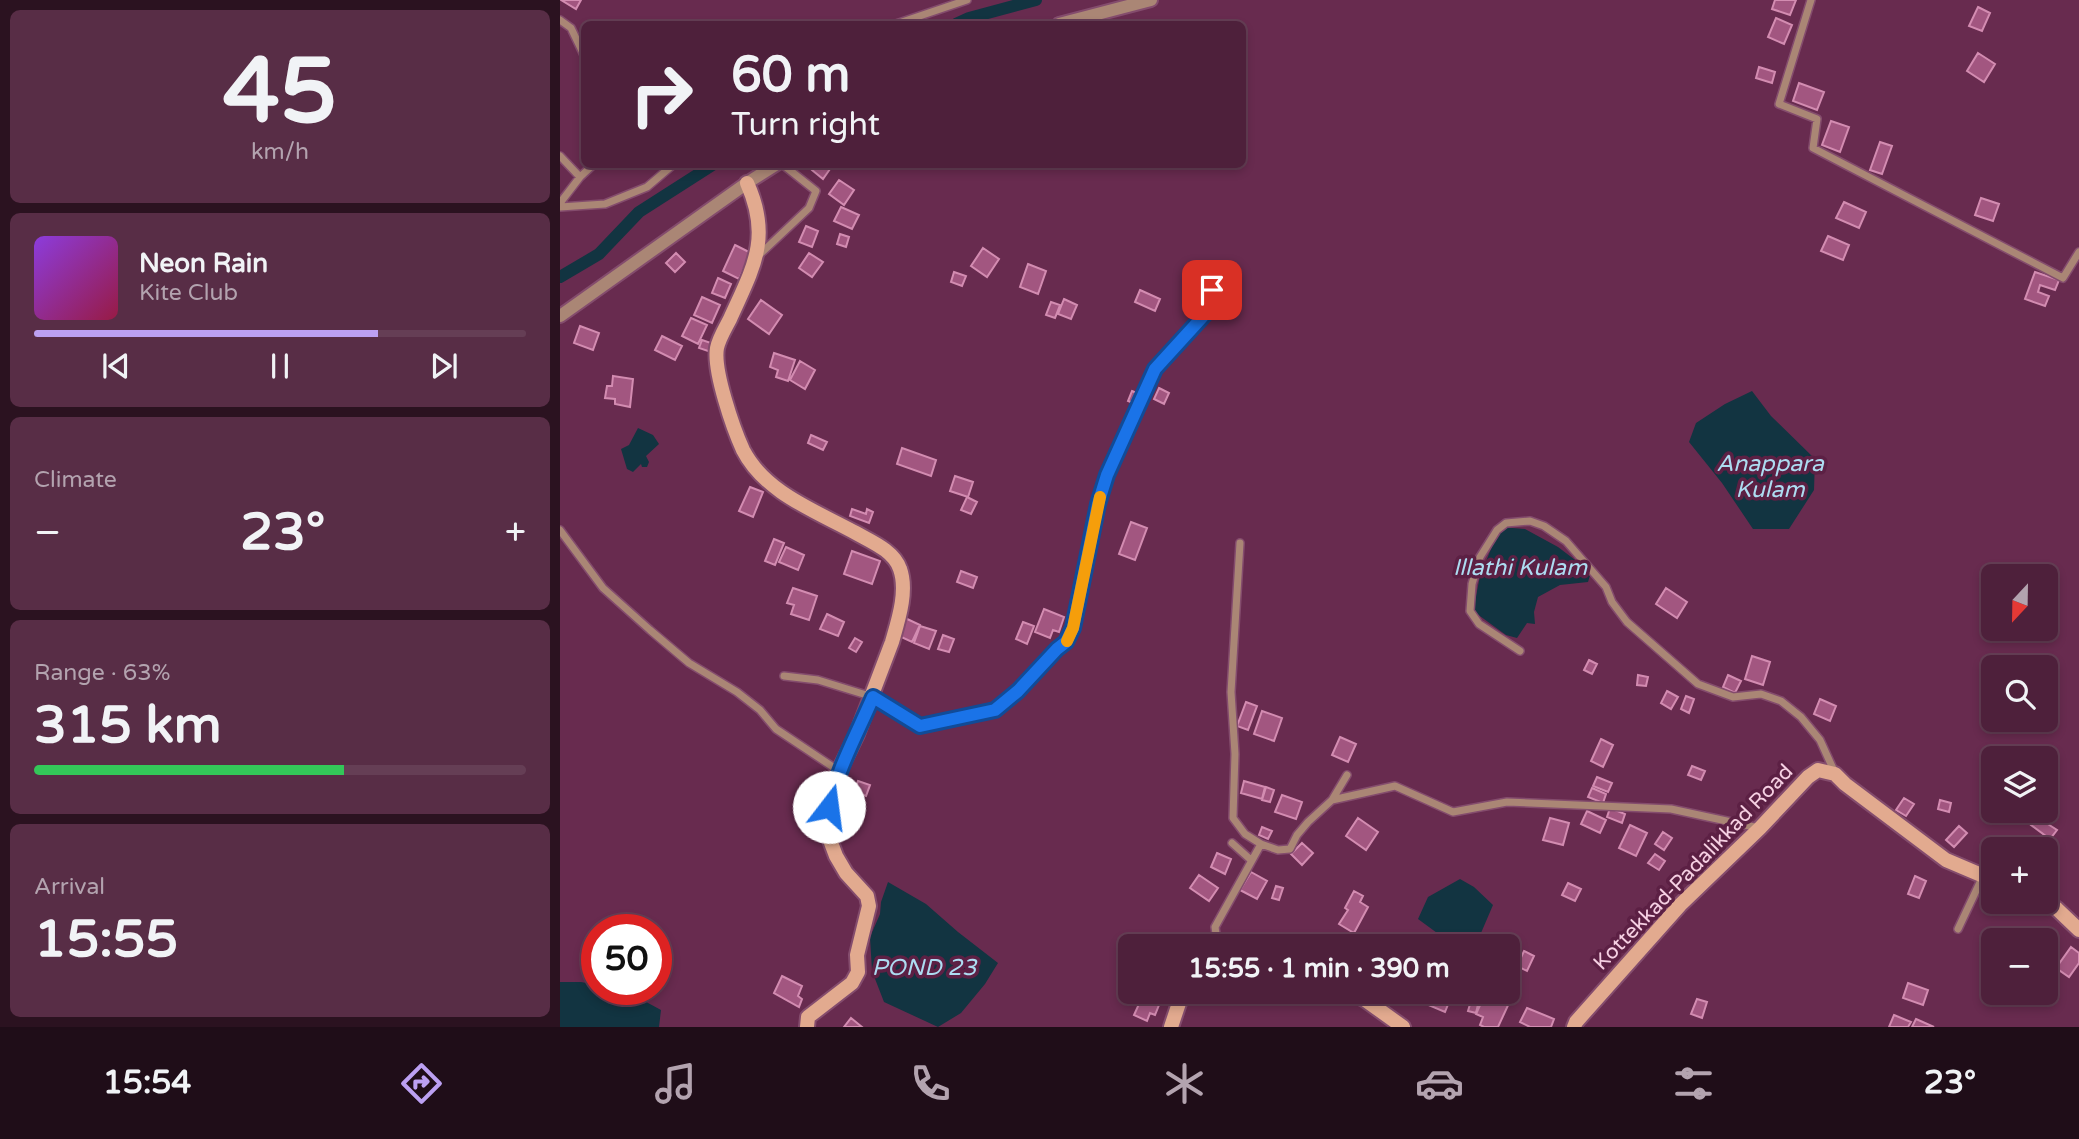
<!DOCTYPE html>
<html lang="en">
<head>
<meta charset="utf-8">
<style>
  body { margin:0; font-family:"Varela Round",sans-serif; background:#582d46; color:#f1f3f6; height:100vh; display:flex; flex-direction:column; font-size:26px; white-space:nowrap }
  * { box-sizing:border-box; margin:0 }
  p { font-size:23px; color:#b3a3af }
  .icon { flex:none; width:38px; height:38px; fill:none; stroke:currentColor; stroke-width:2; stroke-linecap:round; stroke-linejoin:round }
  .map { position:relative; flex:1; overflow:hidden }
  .details { display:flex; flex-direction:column; gap:10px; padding:10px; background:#2b1220; width:560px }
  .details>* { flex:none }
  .banner { position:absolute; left:21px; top:21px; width:665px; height:147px; border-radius:10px; box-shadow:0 4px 10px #0003,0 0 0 2px #653e55; background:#4e203b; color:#f1f3f6; overflow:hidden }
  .needle { width:46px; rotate:202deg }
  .controls { position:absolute; left:1421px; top:564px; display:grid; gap:14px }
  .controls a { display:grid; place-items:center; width:77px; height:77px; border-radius:10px; background:#4e203b; box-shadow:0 4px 10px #0003,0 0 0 2px #653e55; font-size:35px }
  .speed { position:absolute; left:21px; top:914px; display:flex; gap:14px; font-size:35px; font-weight:700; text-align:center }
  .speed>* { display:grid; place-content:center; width:91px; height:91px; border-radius:50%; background:#4e203b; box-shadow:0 4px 10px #0003,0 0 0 2px #653e55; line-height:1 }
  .speed .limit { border:10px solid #d22; background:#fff; color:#111 }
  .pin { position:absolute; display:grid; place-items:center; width:60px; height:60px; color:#fff; margin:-30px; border-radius:14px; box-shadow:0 4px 10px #0006 }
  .me { position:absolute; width:77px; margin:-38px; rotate:15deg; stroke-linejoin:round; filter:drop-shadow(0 0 5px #0008) }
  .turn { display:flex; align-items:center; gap:24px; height:147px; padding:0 35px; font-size:32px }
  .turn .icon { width:91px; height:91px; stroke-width:2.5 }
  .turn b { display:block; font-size:49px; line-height:60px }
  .big { font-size:52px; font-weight:800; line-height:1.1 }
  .details .card { flex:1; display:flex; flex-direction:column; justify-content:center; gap:10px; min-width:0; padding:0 24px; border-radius:10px; background:#582d46 }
  .details .dial { align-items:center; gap:0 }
  .dial b { font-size:91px; line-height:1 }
  .song { display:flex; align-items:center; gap:21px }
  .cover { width:84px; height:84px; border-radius:10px; background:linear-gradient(135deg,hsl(270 70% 55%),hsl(340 70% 35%)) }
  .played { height:7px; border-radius:4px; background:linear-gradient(90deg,#bca0f2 70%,#653e55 70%) }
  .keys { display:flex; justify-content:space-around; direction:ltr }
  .heat { display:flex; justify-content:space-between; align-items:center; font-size:38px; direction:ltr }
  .charge { height:10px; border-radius:5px; background:linear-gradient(90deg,#34c759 63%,#653e55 0) }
  .trip { position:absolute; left:558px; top:934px; width:402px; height:70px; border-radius:10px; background:#4e203b; box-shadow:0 4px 10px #0003,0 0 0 2px #653e55; font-weight:800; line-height:70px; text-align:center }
  .dock { display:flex; height:112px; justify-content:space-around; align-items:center; background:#1f0d18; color:#b3a3af }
  .dock .icon { width:49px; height:49px }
  .dock .on { color:#bca0f2 }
  .dock b { font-size:32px; color:#f1f3f6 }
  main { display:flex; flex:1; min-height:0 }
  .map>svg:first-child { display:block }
  .water { fill:#123441 }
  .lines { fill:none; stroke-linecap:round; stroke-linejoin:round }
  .canal { stroke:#123441; stroke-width:12 }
  .building { fill:#a25680; stroke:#d38cb1; stroke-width:2 }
  .minor-casing { stroke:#844c6d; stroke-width:10 }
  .tertiary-casing { stroke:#844c6d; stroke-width:16 }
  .secondary-casing { stroke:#844c6d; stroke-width:18 }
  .minor { stroke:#aa8675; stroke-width:7 }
  .tertiary { stroke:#aa8675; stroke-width:12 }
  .secondary { stroke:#e2aa8f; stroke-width:14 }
  .route-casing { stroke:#114b97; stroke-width:18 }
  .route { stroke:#1a73e8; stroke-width:12 }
  .slow { stroke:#f59e0b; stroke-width:12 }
  .labels { text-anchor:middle; stroke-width:7; stroke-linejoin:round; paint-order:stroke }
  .street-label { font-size:21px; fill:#f6d0e3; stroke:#5c2044 }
  .water-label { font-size:23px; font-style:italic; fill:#addcf1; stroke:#5c2044 }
</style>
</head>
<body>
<main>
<section class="details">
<div class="card dial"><b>45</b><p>km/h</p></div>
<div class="card">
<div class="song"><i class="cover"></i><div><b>Neon Rain</b><p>Kite Club</p></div></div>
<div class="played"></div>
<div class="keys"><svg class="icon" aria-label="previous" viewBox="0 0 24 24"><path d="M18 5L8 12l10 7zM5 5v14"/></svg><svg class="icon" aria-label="pause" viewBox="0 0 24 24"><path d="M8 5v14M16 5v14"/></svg><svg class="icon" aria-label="next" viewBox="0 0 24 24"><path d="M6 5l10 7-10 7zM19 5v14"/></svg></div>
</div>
<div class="card"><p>Climate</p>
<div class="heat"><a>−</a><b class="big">23°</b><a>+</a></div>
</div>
<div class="card"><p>Range · 63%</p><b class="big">315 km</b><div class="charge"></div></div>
<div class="card"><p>Arrival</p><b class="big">15:55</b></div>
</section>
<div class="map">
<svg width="1519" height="1027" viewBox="0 0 1519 1027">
  <rect width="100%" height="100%" fill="#682b4f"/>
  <path class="water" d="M1192,391L1211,416L1255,459L1254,490L1229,529H1193L1162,483L1129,442L1136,423L1165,404Z
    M78,428L93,435L99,444L86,456L89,462L87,467H82L81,464L73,472L67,469L61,449L69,445Z
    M940,527L965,529L998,547L1031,572L1028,582L1000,585L978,597L974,612L975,624L967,623L957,638L946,635L913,611L920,576Z
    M900,879L914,887L933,905L915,947L888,941L858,919L868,897Z
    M328,882L366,904L398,932L438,963L425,984L401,1013L378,1027L324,1002L312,971L310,937L320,914L321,902Z
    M0,982H21L37,985V989C62,989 80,998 101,1010L99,1027H0Z"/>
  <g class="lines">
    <path class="canal" d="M396,24L409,18L476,0
      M0,277L39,254L79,212L154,164"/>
  </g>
  <path class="building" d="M1,0H21L16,9Z
    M1215,0H1236L1230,15L1212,9Z
    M1418,7L1430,13L1422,31L1409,26Z
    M1216,18L1232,25L1224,44L1208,37Z
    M1418,53L1435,64L1424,82L1407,71Z
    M1199,67L1215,72L1212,83L1196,78Z
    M1239,83L1264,92L1257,110L1233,101Z
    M1271,121L1289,127L1280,152L1262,145Z
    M1320,142L1332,146L1322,174L1310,170Z
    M256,164H264L270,169L263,179L252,170Z
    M279,180L294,190L284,205L269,194Z
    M1421,198L1439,204L1433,221L1415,215Z
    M1284,202L1306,212L1299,228L1276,218Z
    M281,207L299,215L292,229L274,221Z
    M246,226L258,231L252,247L239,242Z
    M280,234L289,237L286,247L277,244Z
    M1268,236L1289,245L1283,260L1261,251Z
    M175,245L191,253L179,279L163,271Z
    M423,248L439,259L427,277L411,266Z
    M116,253L125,262L115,272L106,263Z
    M249,253L263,262L252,277L239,268Z
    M468,264L486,271L478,294L460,287Z
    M665,268L674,272L666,289L657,285Z
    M394,272L406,276L402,286L391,282Z
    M1475,272L1499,280L1495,290L1480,285L1478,292L1489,296L1485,306L1465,299Z
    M158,278L171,284L165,298L152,293Z
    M580,290L600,299L595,311L575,302Z
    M142,297L160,305L152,323L134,315Z
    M504,299L517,305L511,319L498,314Z
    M201,300L222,315L209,334L188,319Z
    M491,302L500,305L495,318L486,315Z
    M131,318L147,325L138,344L122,336Z
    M20,326L39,333L33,350L14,343Z
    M102,336L122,346L115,360L95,350Z
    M142,340L154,344L151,352L139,348Z
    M214,353L235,360L228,381L216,377L218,370L210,367Z
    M240,361L255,370L245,389L230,380Z
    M53,376L73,379L70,407L55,404V399L45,398L47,386H52Z
    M599,388L609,393L604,404L594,399Z
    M572,391L579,394L575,404L568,401Z
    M251,435L267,442L263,450L248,443Z
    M342,448L376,460L371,476L337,464Z
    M395,476L413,482L408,497L390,491Z
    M190,487L203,492L193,517L179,511Z
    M407,497L417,502L411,514L401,510Z
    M292,509L306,514L307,509L313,512L309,523L290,516Z
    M571,522L587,528L575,560L559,554Z
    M214,539L224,543L215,565L205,561Z
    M226,547L244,555L238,570L219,562Z
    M292,551L320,561L312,584L284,574Z
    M401,571L417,577L413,588L397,582Z
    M233,588L257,596L249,620L231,614L234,605L227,603Z
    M1106,588L1127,602L1117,618L1096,604Z
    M484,609L504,617L499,632L493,630L490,638L475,632Z
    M267,614L284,622L278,636L260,629Z
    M345,618L360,625L352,642L337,635Z
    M463,622L474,626L467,644L456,639Z
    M360,626L376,631L369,649L354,643Z
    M383,635L394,639L389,652L378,649Z
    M295,638L302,642L296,652L289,648Z
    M1192,656L1210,662L1203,685L1185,679Z
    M1029,660L1037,664L1032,674L1024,670Z
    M1078,675L1088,677L1086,686L1077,685Z
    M1168,675L1181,681L1175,693L1163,687Z
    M1107,691L1118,697L1111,709L1101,703Z
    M1126,696L1134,699L1129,713L1121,709Z
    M1260,699L1276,706L1270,721L1254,714Z
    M686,702L697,706L688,730L677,726Z
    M702,711L722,718L714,741L694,734Z
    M780,737L796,744L788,762L772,755Z
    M1041,739L1053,745L1043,767L1031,761Z
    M1132,766L1145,771L1141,780L1128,775Z
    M1037,777L1052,783L1048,792L1033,786Z
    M298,781L310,785L306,796L294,792Z
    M684,781L705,787L702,799L681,793Z
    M706,787L714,790L710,802L702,800Z
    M1032,788L1046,794L1043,803L1028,797Z
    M722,795L742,802L736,819L715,812Z
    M1344,798L1354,804L1346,816L1336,810Z
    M1380,800L1391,803L1389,812L1378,809Z
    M1050,808L1065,814L1062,823L1047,817Z
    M1027,811L1046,820L1040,833L1021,824Z
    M1477,817L1497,830L1490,839L1471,825Z
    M798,818L818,832L806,850L786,836Z
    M990,818L1009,823L1003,845L983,840Z
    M1070,825L1087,833L1076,856L1059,848Z
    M1399,826L1407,833L1394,847L1386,840Z
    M702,827L712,831L708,839L699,835Z
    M1103,832L1112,838L1104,850L1095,844Z
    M742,843L753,853L742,865L731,854Z
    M657,853L671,859L665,874L651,867Z
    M1095,854L1105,861L1099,870L1088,863Z
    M691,872L707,881L697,899L680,890Z
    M639,875L658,888L649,901L630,888Z
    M1355,876L1366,881L1359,898L1348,894Z
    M1008,883L1021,889L1015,901L1002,895Z
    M716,886L723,888L719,900L712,898Z
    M794,891L803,896L800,902L808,907L794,933L779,924L788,910L785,908Z
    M1478,934L1494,940L1487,957L1486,956V940H1476Z
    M1511,947L1519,953V963L1509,977L1496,968Z
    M964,951L974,956L967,971L957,966Z
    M222,976L242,986L238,996L242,999L239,1007L214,993Z
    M1348,983L1368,990L1363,1005L1343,998Z
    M865,992H893L885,1012L866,1004L870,994Z
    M926,992L950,1001L938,1027H924L920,1025L923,1017L916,1014Z
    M584,993L601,1000L595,1015L590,1013L587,1021L574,1015Z
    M913,994L920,996L916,1013L908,1011Z
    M1137,999L1147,1002L1142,1018L1131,1014Z
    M967,1008L994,1019L991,1027H970L960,1022Z
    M1334,1015L1351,1022L1348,1027H1329Z
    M291,1018L302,1027H284Z
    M1356,1019L1374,1027H1352Z"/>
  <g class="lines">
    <g class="minor-casing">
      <path id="minor" d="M1251,0L1219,104L1257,119L1253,148L1503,278L1519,252
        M0,20L11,28L24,55
        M336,24L407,0
        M0,156L20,177
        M0,203L20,177L34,164
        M0,207L45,204L87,187L114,164
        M198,256L249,208L256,191L222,164
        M0,530L43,588L90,630L129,663L177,692L200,710L216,729L279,771
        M680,543L671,692L675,754L673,818L685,834L701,844L718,850L730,849L737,835L748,822L772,800L835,786L893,812L947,802L1111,809L1199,828
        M960,651L919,624L910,611L912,584L920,557L937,530L946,523L970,521L984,526L1006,541L1046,587L1052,602L1067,622L1138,684L1173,697L1201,694L1221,701L1241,717L1260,740L1275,773
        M224,676L258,680L313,697L360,726L435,710L458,691L497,649L506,642L513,628L538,504L547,475L595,369L647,312L652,290
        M772,800L787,775
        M672,843L691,860
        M1398,929L1423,876
        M658,947L655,927L701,844"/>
    </g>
    <g class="tertiary-casing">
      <path id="tertiary" d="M499,24L591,0
        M0,316L187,183L217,164"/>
    </g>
    <g class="secondary-casing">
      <path id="secondary" d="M187,183C212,238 193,268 170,319C166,327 159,338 157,348C153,370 173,428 183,450C205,493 256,511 296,533C312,542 334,551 340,569C348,591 338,621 332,642L297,734L279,771L269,807L268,823L270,840L276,856L286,873L307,896L309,906L297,955L298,972L292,983L248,1017L247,1027
        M1486,901L1497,909L1519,930
        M791,992L804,999L843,1027
        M611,1027L619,1003L626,992
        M1014,1027L1016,1022L1120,905L1200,828L1248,777L1258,770L1275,774L1285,784L1386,860L1433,880"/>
    </g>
    <use href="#minor" class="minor"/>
    <use href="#tertiary" class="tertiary"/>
    <use href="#secondary" class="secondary"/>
  </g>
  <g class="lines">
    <g class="route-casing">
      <path id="route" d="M269,807C278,768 297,734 313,697L360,726L435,710L458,691L497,649L506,642L513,628L538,504L547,475L595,369L647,312L652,290"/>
    </g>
    <use href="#route" class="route"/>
    <path class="slow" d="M507,641L513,628L540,497"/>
  </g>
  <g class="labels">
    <g class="street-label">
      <text transform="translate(1133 867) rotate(-46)" y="7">Kottekkad-Padalikkad Road</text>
    </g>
    <g class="water-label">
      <text x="1210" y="471">Anappara<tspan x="1210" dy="26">Kulam</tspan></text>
      <text x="960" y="575">Illathi Kulam</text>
      <text x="364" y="975">POND 23</text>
    </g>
  </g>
</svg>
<div class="controls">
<a><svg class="needle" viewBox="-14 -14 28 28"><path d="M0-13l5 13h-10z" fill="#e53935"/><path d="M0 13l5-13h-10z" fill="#b3a3af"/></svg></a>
<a><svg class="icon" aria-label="search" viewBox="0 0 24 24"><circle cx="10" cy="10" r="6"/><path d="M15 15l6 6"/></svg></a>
<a><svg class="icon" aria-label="layers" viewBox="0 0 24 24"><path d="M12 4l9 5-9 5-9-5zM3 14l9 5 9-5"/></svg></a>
<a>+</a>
<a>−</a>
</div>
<div class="speed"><div class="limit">50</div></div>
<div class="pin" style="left:652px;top:290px;background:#d93025"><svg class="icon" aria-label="arrive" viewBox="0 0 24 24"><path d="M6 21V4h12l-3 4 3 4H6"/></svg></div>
<svg class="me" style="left:269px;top:807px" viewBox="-20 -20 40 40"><circle r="19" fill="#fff"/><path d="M0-13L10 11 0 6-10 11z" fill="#1a73e8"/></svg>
<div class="trip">15:55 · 1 min · 390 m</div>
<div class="banner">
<div class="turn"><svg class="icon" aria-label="right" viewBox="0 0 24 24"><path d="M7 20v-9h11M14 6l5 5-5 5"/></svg><div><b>60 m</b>Turn right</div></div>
</div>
</div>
</main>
<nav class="dock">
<b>15:54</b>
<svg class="icon on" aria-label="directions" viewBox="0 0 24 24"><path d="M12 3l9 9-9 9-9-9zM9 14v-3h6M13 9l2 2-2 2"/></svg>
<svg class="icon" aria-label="music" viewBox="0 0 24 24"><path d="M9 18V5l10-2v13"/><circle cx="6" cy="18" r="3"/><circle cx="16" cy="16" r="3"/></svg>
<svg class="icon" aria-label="phone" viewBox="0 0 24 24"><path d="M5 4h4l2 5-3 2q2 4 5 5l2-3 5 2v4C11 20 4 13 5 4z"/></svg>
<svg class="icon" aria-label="climate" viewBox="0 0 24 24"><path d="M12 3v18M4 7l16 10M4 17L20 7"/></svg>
<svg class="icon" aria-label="car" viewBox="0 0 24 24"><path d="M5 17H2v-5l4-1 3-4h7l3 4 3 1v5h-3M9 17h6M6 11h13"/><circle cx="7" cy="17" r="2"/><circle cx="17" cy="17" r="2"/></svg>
<svg class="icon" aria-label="filters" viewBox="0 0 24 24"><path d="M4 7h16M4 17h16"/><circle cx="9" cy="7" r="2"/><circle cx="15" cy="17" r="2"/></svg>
<b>23°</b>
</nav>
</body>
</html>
